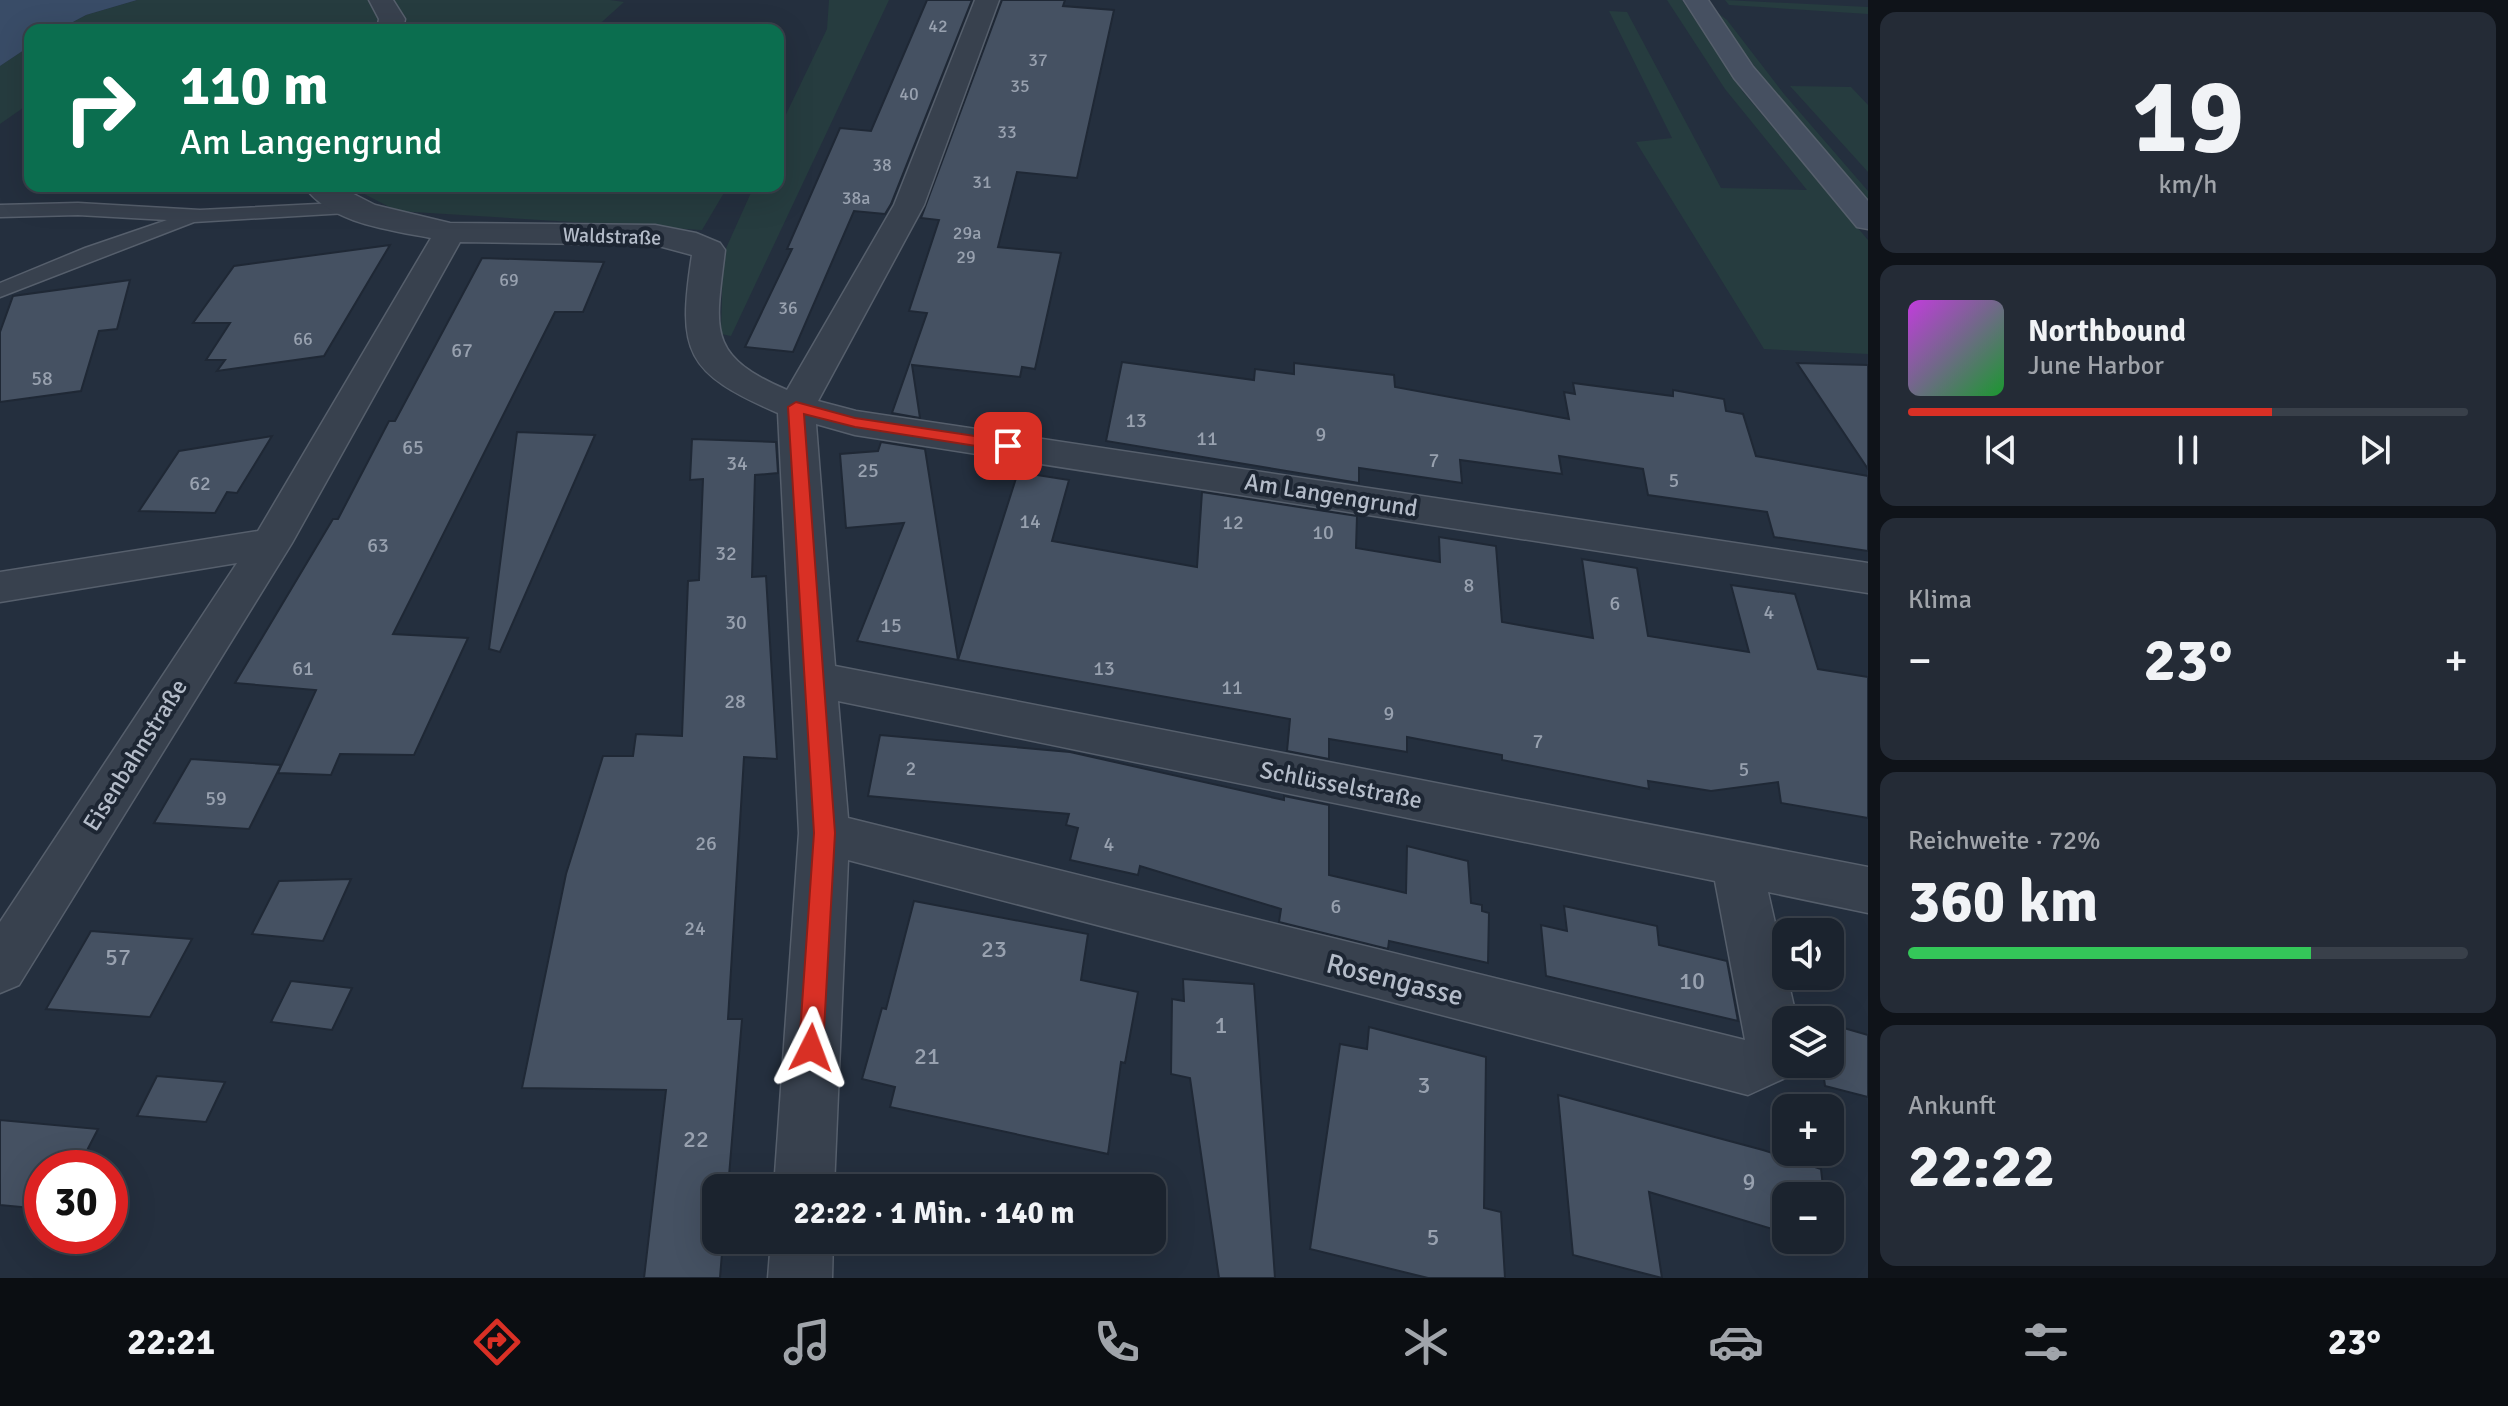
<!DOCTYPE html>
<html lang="de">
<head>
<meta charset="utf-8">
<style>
  body { margin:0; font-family:Signika,sans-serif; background:#242b36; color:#f1f3f6; height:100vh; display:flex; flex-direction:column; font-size:30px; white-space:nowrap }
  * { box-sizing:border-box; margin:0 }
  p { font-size:26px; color:#a0a4aa }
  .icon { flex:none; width:44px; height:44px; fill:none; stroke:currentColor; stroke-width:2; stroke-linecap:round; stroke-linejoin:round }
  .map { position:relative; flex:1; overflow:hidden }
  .side { display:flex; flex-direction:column; gap:12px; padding:12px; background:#0f1319; width:640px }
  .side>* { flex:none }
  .guide { position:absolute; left:24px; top:24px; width:760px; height:168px; border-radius:16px; box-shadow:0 8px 32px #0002,0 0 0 2px #39404a; background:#0b6e4f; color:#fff; overflow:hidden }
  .fabs { position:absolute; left:1772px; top:918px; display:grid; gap:16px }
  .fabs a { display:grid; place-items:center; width:72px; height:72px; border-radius:16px; background:#1b232e; box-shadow:0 8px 32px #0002,0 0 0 2px #39404a; font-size:40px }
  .speed { position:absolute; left:24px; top:1150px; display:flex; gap:16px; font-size:40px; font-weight:700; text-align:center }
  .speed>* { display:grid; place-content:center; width:104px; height:104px; border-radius:50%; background:#1b232e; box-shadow:0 8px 32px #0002,0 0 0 2px #39404a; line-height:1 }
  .speed .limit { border:12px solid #d22; background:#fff; color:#111 }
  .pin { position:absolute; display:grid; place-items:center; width:68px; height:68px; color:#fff; margin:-34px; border-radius:16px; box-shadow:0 4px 12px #0006 }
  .me { position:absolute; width:88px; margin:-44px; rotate:3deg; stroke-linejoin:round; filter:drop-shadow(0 0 6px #0008) }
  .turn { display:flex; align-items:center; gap:28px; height:168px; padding:0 24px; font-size:36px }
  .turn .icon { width:104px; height:104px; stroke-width:2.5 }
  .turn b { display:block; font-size:56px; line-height:68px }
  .big { font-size:60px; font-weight:700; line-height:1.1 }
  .side .card { flex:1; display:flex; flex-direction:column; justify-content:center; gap:12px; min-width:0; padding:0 28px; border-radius:16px; background:#242b36 }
  .side .dial { align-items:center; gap:0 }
  .dial b { font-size:104px; line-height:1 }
  .song { display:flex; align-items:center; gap:24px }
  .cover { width:96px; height:96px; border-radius:12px; background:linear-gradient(135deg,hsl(290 70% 55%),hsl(130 70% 35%)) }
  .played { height:8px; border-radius:4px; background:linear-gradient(90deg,#d93025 65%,#39404a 65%) }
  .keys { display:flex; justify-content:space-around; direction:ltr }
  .heat { display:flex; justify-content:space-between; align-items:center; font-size:44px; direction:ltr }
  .charge { height:12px; border-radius:6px; background:linear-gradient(90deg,#34c759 72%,#39404a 0) }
  .trip { position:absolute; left:702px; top:1174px; width:464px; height:80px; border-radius:16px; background:#1b232e; box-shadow:0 8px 32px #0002,0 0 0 2px #39404a; font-weight:700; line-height:80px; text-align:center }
  .menu { display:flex; height:128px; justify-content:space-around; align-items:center; background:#0b0e12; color:#a0a4aa }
  .menu .icon { width:56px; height:56px }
  .menu .on { color:#d93025 }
  .menu b { font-size:36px; color:#f1f3f6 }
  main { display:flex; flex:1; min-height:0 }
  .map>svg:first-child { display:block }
  .green { fill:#263c3f }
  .water { fill:#394c67 }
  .building { fill:#455162; stroke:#1f2835; stroke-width:2 }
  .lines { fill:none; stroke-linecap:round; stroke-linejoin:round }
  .lane-casing { stroke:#565f6c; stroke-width:3 }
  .street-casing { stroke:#565f6c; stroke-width:3 }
  .secondary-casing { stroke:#565f6c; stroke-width:3 }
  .lane { fill:#38414e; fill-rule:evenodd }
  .street { fill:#38414e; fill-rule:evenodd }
  .secondary { fill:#465061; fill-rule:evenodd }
  .route { fill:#d93025; stroke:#8d1f18; stroke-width:2 }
  .labels { text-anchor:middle; stroke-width:8; stroke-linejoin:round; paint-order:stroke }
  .far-number-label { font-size:18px; fill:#98a1af }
  .far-street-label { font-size:20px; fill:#b4bcc9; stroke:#1d2633 }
  .number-label { font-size:20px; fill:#98a1af }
  .street-label { font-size:24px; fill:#b4bcc9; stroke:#1d2633 }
  .near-number-label { font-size:24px; fill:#98a1af }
  .near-street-label { font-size:28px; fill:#b4bcc9; stroke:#1d2633 }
</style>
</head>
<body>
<main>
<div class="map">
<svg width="1868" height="1278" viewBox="0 0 1868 1278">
  <rect width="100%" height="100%" fill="#242f3e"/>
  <path class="green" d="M137,0H610L624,2L593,30H279L147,25L140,30H58L86,15Z
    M829,0H889L731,336L721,334L723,255L754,186H778V131L827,29Z
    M1667,0H1682L1743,92L1868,240V354L1764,349L1636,142L1672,138L1609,11L1627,12L1721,188L1807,190L1725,89Z
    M1725,0L1868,7V14L1729,5Z
    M1714,10L1727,20L1784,94L1868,191V202L1765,81Z
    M30,46V103L0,124V66Z
    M1790,86L1851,87L1868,105V172Z
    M349,186H728L702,230L397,211Z"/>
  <path class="water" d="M0,0H137L86,15L58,30H30V46L0,66Z"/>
  <path class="building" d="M927,0H972L891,204L885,214L854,211L793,352L745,347L792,249H787L840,128L871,131Z
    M1002,0H1065L1063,6L1114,10L1077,178L1017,172L998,247L1061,253L1035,369L1022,367L1020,377L912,365L920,418L892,413L927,313L909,311L939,220L921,218Z
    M390,245L324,356L217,371L225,360H206L230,323H193L234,266Z
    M482,258L604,262L583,312H555L393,634L468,638L414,755L340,754L331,775L278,773L316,690L235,683L333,519H338L389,421H395Z
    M130,280L117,329L99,331L81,391L0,402V332L13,296Z
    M1122,362L1254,380L1255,369L1294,374V363L1394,375L1395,387L1569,419L1564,392L1575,394L1573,383L1673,396V390L1724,399L1726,411L1743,414L1756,456L1868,476V551L1774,537L1767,512L1648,495L1643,469L1559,456L1562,474L1460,460L1462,483L1359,468V483L1106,441Z
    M1797,363L1868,365V469Z
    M517,432L595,435L500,652L489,649Z
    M272,436L237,493L227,492L215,513L139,511L179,451Z
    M692,439L776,442L778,473L755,475L752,577L766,576L777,759L744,757L728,1019H742L728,1188H716V1240H723L720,1278H644L666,1090L522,1088L566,874L603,756H633L636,734L682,736L688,581L699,580L703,479L690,480Z
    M881,442L925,449L958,660L857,641L904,523L846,528L840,454L878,451Z
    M1018,472L1069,480L1052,541L1197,567L1202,492L1357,516L1356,548L1440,562L1439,537L1496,546L1502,622L1593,638L1582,559L1637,568L1648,636L1749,652L1731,585L1795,594L1818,669L1868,677V818L1781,803L1778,782L1711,791L1648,781L1649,789L1502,760V755L1407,737V752L1329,739V759L1287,751L1290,719L958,660Z
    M880,735L1070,752L1284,800V796L1329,805V875L1406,893L1407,846L1468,861L1471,903L1482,905V911L1489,913L1488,963L1389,941L1388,949L1279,922L1281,909L1140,866L1138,875L1070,860L1078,828L1066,825L1069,814L868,796Z
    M191,759L281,765L249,829L154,823Z
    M351,879L323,941L252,934L279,881Z
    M914,901L1088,934L1081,980L1138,992L1125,1063L1121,1062L1108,1154L890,1107L895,1087L862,1079L882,1008L886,1009Z
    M1564,906L1657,926L1659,945L1727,961L1738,1021L1546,976L1541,925L1567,931Z
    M91,931L192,939L150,1017L46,1009Z
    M1183,979L1254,984L1275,1278H1219L1190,1078L1171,1074L1172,999L1184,1001Z
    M291,981L352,988L332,1030L271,1022Z
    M1830,1024L1868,1035V1097L1825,1086L1822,1064H1830Z
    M1369,1027L1486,1057L1484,1208L1501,1212L1505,1278H1428L1310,1249L1340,1044L1367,1049Z
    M157,1076L225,1082L206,1122L137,1116Z
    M1558,1095L1763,1150L1821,1169L1824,1196H1786V1233L1649,1192L1662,1278L1573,1255Z
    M0,1120L98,1129L78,1168H42V1209L0,1205Z"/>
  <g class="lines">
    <g class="lane-casing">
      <path id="lane" d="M357,202L364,204L367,208L364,212L194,222L0,297V283L85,248L167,220L78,215L0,217V205L78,203L200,210Z"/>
    </g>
    <g class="street-casing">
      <path id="street" d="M369,0H393L405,19L403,30H377L379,19Z
        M975,0H999L924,205L818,401L856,411L1868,563V593L855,435L816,424L835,666L1868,867V913L1768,892L1797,1020H1786V1064H1800L1796,1073L1748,1095L848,860L834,1188H774L799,833L778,413C685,373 677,352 692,255L655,245L460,242L292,543L19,985L0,993V922L237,563L0,602V572L258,531L431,238C390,230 329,223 304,186H338L375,205L450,223L655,225L696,233L720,243L725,250C716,329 705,355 787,390L894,205ZM838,701L1715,881L1745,1040L848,818Z
        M771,1240H833L832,1278H768Z"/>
    </g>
    <g class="secondary-casing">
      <path id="secondary" d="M1684,0H1708L1753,67L1868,201V229L1857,227L1734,78Z"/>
    </g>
    <use href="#lane" class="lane"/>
    <use href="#street" class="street"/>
    <use href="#secondary" class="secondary"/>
  </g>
  <path class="route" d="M796,402L855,418L1008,441L1016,446L1008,451L855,427L804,414L835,833L823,1048L819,1056L811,1059L803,1056L799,1048L814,833L788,407Z"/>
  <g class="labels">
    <g class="far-number-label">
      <text x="938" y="32">42</text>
      <text x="1038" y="66">37</text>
      <text x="1020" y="92">35</text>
      <text x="909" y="100">40</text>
      <text x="1007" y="138">33</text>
      <text x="882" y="171">38</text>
      <text x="982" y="188">31</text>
      <text x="856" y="204">38a</text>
      <text x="967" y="239">29a</text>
      <text x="966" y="263">29</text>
      <text x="509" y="286">69</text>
      <text x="788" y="314">36</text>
      <text x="303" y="345">66</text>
    </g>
    <g class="far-street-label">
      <text transform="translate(612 236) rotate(2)" y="7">Waldstraße</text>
    </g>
    <g class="number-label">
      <text x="462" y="357">67</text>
      <text x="42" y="385">58</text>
      <text x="1136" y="427">13</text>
      <text x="1321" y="441">9</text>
      <text x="1207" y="445">11</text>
      <text x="413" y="454">65</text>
      <text x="1434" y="467">7</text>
      <text x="737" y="470">34</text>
      <text x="868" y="477">25</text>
      <text x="1674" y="487">5</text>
      <text x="200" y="490">62</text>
      <text x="1030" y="528">14</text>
      <text x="1233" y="529">12</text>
      <text x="1323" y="539">10</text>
      <text x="378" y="552">63</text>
      <text x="726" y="560">32</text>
      <text x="1469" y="592">8</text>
      <text x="1615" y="610">6</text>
      <text x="1769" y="619">4</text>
      <text x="736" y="629">30</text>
      <text x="891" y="632">15</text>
      <text x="303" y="675">61</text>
      <text x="1104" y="675">13</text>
      <text x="1232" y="694">11</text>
      <text x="735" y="708">28</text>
      <text x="1389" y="720">9</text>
      <text x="1538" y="748">7</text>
      <text x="911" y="775">2</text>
      <text x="1744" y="776">5</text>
      <text x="216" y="805">59</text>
      <text x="706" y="850">26</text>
      <text x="1109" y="851">4</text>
      <text x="1336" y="913">6</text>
      <text x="695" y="935">24</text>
    </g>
    <g class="street-label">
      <text transform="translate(1331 495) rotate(9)" y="8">Am Langengrund</text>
      <text transform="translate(135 755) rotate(-58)" y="8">Eisenbahnstraße</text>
      <text transform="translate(1341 785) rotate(11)" y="8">Schlüsselstraße</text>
    </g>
    <g class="near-number-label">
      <text x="994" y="957">23</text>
      <text x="118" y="965">57</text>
      <text x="1692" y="989">10</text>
      <text x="1221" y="1033">1</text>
      <text x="927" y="1064">21</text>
      <text x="1424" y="1093">3</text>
      <text x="696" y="1147">22</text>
      <text x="1749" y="1190">9</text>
      <text x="1433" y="1245">5</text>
    </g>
    <g class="near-street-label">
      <text transform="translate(1395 979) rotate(14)" y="10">Rosengasse</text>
    </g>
  </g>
</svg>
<div class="fabs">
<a><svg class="icon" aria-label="sound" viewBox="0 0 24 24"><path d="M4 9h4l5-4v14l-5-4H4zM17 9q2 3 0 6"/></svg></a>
<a><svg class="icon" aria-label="layers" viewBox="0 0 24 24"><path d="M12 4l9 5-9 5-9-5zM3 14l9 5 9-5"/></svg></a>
<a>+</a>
<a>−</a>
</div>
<div class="speed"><div class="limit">30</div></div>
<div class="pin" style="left:1008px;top:446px;background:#d93025"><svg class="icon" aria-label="arrive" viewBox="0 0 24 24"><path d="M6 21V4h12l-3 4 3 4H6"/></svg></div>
<svg class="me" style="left:811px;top:1048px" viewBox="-20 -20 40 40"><path d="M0-17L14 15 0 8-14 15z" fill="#d93025" stroke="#fff" stroke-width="4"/></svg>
<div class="trip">22:22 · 1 Min. · 140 m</div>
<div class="guide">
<div class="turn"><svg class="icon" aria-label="right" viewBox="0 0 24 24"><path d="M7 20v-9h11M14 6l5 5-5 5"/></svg><div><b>110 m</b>Am Langengrund</div></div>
</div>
</div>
<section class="side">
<div class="card dial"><b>19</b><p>km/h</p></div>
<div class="card">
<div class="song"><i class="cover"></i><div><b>Northbound</b><p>June Harbor</p></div></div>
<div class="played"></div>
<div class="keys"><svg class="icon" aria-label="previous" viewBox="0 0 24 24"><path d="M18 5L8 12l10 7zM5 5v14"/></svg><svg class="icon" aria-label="pause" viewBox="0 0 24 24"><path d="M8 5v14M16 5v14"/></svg><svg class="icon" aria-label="next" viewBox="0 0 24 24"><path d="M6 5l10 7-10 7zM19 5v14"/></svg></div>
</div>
<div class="card"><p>Klima</p>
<div class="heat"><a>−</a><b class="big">23°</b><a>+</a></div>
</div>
<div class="card"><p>Reichweite · 72%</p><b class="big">360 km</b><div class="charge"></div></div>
<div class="card"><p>Ankunft</p><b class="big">22:22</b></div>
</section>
</main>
<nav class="menu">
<b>22:21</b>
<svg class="icon on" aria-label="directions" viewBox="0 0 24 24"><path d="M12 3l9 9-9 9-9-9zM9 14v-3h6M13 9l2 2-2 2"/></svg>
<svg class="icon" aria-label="music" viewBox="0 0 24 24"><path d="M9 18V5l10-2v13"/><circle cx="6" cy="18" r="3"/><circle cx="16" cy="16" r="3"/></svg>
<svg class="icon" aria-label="phone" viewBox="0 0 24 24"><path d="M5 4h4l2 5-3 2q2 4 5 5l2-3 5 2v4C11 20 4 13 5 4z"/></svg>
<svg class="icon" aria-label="climate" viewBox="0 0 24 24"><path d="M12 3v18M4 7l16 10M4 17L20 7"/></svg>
<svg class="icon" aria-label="car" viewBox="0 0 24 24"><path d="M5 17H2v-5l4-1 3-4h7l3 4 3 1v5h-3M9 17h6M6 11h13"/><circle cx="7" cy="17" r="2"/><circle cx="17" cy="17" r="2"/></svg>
<svg class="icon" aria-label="filters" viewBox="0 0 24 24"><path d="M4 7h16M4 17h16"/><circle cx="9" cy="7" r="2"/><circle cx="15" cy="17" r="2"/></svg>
<b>23°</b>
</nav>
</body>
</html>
